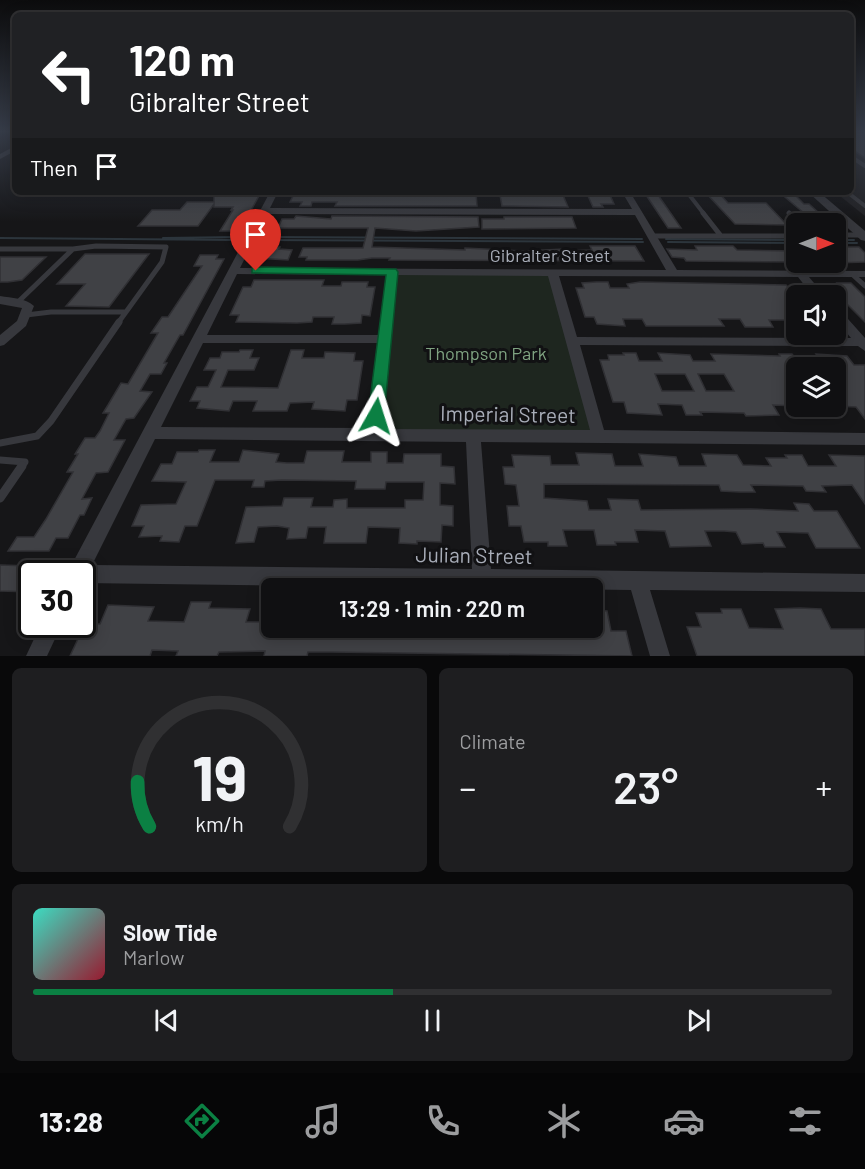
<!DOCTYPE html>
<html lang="en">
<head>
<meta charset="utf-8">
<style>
  body { margin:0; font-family:Barlow,sans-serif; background:#1e1e20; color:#f1f3f6; height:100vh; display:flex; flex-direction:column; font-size:22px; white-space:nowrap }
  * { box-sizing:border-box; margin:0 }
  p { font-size:20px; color:#9c9d9f }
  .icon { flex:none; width:33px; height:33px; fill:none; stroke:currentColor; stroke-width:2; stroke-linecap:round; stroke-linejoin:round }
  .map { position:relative; height:656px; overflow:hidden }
  .details { display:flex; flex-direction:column; gap:12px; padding:12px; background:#09090a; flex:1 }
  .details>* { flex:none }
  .hud { position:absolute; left:12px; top:12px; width:842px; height:183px; border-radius:9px; box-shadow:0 3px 15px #0003,0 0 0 2px #303032; background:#202124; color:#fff; overflow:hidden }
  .needle { width:39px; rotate:90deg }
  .controls { position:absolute; left:786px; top:213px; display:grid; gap:12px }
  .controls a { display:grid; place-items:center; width:60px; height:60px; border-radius:9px; background:#101012; box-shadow:0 3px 15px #0003,0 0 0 2px #303032; font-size:30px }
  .speed { position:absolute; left:18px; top:560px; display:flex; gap:12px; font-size:30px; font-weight:700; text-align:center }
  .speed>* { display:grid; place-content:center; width:78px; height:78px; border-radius:50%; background:#101012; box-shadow:0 3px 15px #0003,0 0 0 2px #303032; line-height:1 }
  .speed .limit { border:3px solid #111; border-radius:9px; background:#fff; color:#111 }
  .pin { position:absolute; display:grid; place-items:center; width:51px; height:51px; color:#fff; margin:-62px -26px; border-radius:50% 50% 50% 0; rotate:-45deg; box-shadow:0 0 6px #0007 }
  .pin .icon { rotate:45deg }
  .me { position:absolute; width:66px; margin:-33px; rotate:6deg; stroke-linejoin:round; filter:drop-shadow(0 0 4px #0008) }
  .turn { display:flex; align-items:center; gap:21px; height:126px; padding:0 18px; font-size:27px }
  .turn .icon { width:78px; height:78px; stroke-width:2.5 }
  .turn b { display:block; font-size:42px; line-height:51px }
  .then { display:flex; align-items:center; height:57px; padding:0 18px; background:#0003; gap:12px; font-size:22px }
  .big { font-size:45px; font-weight:600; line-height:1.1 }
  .details .tile { flex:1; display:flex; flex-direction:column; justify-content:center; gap:9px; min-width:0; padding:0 21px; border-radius:9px; background:#1e1e20 }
  .details .dial { align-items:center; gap:0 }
  .dial svg { height:156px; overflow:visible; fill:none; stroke:#303032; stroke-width:7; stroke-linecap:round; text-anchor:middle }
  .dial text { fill:#f1f3f6; stroke:none }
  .song { display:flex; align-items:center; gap:18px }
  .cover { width:72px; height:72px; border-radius:9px; background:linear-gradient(135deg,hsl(170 70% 55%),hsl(350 70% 35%)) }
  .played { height:6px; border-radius:3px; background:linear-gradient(90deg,#0b8043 45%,#303032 45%) }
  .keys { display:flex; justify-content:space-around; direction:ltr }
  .heat { display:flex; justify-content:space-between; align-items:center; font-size:33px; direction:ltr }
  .details .tiles { flex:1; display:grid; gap:12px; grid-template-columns:1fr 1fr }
  .tile:last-child { grid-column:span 2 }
  .trip { position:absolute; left:261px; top:578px; width:342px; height:60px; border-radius:9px; background:#101012; box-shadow:0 3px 15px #0003,0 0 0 2px #303032; font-weight:600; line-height:60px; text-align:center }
  .tab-bar { display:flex; height:96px; justify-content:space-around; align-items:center; background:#060607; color:#9c9d9f }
  .tab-bar .icon { width:42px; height:42px }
  .tab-bar .current { color:#0b8043 }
  .tab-bar b { font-size:27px; color:#f1f3f6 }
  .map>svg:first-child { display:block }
  .built { fill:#222225 }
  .green { fill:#1e261f }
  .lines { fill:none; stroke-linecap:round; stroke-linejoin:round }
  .stream { stroke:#2c353c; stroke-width:2 }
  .building { fill:#404145; stroke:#303034; stroke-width:1.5; fill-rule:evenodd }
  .service-far3 { stroke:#37383d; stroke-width:4 }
  .service-far2 { stroke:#37383d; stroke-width:5 }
  .service-far1 { stroke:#37383d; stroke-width:7 }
  .service { stroke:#37383d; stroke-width:9 }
  .minor { fill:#37383d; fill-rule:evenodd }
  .tertiary { fill:#37383d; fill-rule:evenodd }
  .route { fill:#0b8043; stroke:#07532c; stroke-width:1.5 }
  .labels { text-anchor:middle; stroke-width:6; stroke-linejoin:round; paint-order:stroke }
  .street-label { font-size:18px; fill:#a8adb8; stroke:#111113 }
  .park-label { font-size:18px; fill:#7fa381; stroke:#111113 }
  .near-street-label { font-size:21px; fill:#a8adb8; stroke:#111113 }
</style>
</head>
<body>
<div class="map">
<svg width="865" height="656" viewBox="0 0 865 656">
  <rect width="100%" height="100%" fill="#161618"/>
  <path class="built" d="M851,131H865V216L835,192H850Z"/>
  <path class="green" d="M392,272L553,273L599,437L374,435Z"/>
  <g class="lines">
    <path class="stream" d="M263,237L642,239
      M0,238L237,240
      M163,238L239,237
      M666,239L796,240
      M262,240L643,242
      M836,240H854
      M668,242L796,243
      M836,243H857"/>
  </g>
  <path class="building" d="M850,132H865V158L850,148Z
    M214,192H261L240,231H220L233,210H231L233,207H214V204L198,226H138L152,210H180L187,202H214Z
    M363,192L388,194L476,193L477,206H335L337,202H312L311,206H300L302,202H290L294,194Z
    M502,192L529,196L563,195L568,207L502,206L500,195H503Z
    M644,192H656L681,228H668Z
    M705,192H718L728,203H766L787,225L735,224Z
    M779,192H792L804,204H809L831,224H817Z
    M601,195H610L614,204H601L603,207H593L588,196Z
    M296,216L331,219L332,216L478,217L479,227L416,231L375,228L372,247L465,250V248L524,251L564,249L565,251L592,250L590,246H635L644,261L389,260L390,258H372L358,260H306L307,257H299L303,248H363L368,228H278L282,219H294Z
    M504,217H572L576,228L482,229V219H504Z
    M695,246H733L737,250L796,251V262L686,261L684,258L672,257L667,249L697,250Z
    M261,247H280L279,249L292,250L288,260L256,258Z
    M836,247H859L865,253V262L836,263Z
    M85,254H149L109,307L66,306L85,284H57Z
    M200,255H218L216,259H224L183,335H180L164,363H167L161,374H150L140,391L152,392L134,418L126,419L114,440H125L108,472L96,473L82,499L92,498L84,515H80L68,538H56L49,551H8L17,537H34L46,519L73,472H67L78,454H75L85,438H95L100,431L109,413H103L108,405L121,383L128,384L158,333H151L162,317H168L202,266H194Z
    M0,257H46L22,280L8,282H0Z
    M254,280H324L322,286H341L342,282H368L367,287H375L370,316L362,315L361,323L345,324H332L334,317H313L312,322L297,323L236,322L239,315H230L243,287H251Z
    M596,282H608L610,288H629L627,284L640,282L786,285L790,289H796V330L788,320H769L773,327H745L740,319H719L724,326H646L642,319H623L625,326L597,324L594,317H585L576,288H584L582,283Z
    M837,283H851L865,297V322L841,298L846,297L837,288H841Z
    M240,350H253L250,358H259L254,370H228L221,387L278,388L291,350H304L302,358H324L325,352L355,353L354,361H363L357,400H347L345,411L312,409L314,402L290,403L287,411H253L257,401H233L229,411L197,408L200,401H190L197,387H208L216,370H204L210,358H220L222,352H239Z
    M623,353H636L639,361H662L658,353L690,355L693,361H715L711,354L780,356L779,354H792L803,368H796V406L773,405L779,415L746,416L744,413L700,412L702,415H686L682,405L658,404L662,415L627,413L624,402H613L600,360H609L608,355H624ZM655,374H685L694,391H662ZM698,374H724L734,391H706Z
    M816,354L847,356L854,365H865V419L856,407L836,406V368H826Z
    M199,450H215L210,462H239L243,450L279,454L276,462L287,463H304L307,451H344L342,462H371V452H387V463H403L404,454H441V466L454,467L455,484L440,483V505L453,506V526L442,525L441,542L417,541V544L399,543L400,528L368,527L366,543H324L326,527H308L306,538L287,539L289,528L277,526L258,527L254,542L236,543L246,507L282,506L284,498H313L311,507H333L334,500L347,499V508H405V500H423L424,482H386L385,489H355L356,481L282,480L265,481L264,487H252L254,480H215L197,526H185L179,542L160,541L162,536L139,537L144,526H132L141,505L176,504L185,484L186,482L152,481L161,464H172L177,452H198Z
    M576,453L612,454L615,466H643L639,454L676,457L679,466H706L702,454L737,455L743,465L771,466L766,458H787L785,455H802L808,466H836L829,455L865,456V504L852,485L822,486L826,492L806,491L803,486L751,485L755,492H740L721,491L719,485L544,484V498L587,501L589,510H611L608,499L638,500L641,510L751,509L798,511L794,503L809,504L814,511H837L860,548H816L808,533L777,532L785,547H765L763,543L742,544L736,532L724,531H705L711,546L670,547L665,531L635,530L638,542H615L616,545H597L594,530H563L567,546H548V542H524L521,526H509L507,506H519L516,485L505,484L503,467H514L512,455L550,456L551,465H579Z
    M0,565L32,566V592L0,591Z
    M191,602H211L209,608L250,609L246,622H272V627H592V610L607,611L611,631H626L632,656L330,652H308L307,656H264L265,651L219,652L217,656H176L178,651L152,650L150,656H70L85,624H100L108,605L154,607L148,621L184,622Z
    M800,608L821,609L831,629H865V656H697L687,627H701L696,613H722L721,609H741L749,628L783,629L775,609Z"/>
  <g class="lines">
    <path class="service-far3" d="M850,156L865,166
      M687,192L704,214
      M847,192L865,206"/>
    <path class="service-far2" d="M703,213L721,236
      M789,213L799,224
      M836,235H863
      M652,236H796
      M0,249H73L18,302
      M853,275L865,286
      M26,315L51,312H126L162,262L166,247L96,246L73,249
      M118,323L126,312"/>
    <path class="service-far1" d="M0,443L37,436L51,421L119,322
      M0,460L25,462L21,467"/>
    <path class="service" d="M0,498L22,466"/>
    <path class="minor" d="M15,146V151L0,159V154Z
      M270,192H278L270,208L632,209L622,192H630L677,270L865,271V277H809L825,296H813L798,277L559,276L577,337L851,338L836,320V309L840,310L865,338V351L858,346L580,345L604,430L865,433V445L481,442L491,569L865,574V592L650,590L670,656H650L631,590L82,583V573H69L71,566ZM267,214L635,215L666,270L240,268ZM237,274L386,275L379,335H207ZM397,275L548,276L590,430L382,429ZM203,343H378L367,428L161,427ZM155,439L466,442L472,569L92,565Z
      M0,296C12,298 25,298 34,306L26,326L4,345L0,346V335L17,321L22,308L0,304Z
      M41,624H62L47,656H26Z"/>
    <path class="tertiary" d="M808,192H819L865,231V241L861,240Z"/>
  </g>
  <linearGradient id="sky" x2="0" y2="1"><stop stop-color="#0c0c0d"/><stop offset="0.59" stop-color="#363c48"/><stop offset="1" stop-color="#363c48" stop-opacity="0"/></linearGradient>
  <rect width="865" height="222" fill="url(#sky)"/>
  <path class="route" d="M256,267L396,269L398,272L384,416L382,421L376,423L370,421L368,416L386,275L252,273V268Z"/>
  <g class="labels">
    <g class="street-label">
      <text x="550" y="262">Gibralter Street</text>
    </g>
    <g class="park-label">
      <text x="486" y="360">Thompson Park</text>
    </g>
    <g class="near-street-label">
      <text transform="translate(508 415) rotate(1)" y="7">Imperial Street</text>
      <text transform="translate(474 556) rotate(1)" y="7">Julian Street</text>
    </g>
  </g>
</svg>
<div class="controls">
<a><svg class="needle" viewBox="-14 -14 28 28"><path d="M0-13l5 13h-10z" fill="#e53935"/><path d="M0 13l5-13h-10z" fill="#9c9d9f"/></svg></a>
<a><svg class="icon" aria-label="sound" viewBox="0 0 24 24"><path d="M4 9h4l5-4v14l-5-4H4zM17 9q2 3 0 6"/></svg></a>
<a><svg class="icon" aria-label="layers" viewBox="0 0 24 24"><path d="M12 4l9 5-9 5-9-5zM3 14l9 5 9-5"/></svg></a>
</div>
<div class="speed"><div class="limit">30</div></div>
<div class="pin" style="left:256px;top:271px;background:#d93025"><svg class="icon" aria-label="arrive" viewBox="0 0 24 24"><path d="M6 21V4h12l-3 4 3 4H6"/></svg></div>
<svg class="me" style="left:376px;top:416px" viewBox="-20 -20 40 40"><path d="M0-17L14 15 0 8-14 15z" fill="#0b8043" stroke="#fff" stroke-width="4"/></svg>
<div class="trip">13:29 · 1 min · 220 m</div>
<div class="hud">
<div class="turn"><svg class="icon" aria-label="left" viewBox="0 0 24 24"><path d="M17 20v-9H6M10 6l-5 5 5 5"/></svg><div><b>120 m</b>Gibralter Street</div></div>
<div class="then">Then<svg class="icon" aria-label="arrive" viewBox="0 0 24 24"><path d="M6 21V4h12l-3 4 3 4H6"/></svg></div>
</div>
</div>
<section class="details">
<div class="tiles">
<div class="tile dial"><svg viewBox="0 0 100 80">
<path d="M14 69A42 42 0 1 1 86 69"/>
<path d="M14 69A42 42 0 0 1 8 46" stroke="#0b8043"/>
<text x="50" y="56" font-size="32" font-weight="700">19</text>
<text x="50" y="72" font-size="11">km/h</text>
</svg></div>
<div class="tile"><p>Climate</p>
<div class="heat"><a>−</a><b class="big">23°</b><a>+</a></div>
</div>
<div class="tile">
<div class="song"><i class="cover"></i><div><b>Slow Tide</b><p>Marlow</p></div></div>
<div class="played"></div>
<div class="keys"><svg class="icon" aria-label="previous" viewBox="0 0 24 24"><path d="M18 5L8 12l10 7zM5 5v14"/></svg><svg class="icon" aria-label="pause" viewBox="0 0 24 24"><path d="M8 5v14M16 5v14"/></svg><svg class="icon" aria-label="next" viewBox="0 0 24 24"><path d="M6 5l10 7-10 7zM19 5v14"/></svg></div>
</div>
</div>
</section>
<nav class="tab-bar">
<b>13:28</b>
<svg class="icon current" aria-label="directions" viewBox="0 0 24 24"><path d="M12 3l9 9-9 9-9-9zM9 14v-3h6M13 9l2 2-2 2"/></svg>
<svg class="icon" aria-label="music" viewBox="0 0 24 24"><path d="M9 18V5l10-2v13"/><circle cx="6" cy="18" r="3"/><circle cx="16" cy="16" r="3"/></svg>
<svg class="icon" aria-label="phone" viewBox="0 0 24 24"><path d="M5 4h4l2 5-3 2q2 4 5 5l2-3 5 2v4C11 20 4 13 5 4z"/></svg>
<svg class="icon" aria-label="climate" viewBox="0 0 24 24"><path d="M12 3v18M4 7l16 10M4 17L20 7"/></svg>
<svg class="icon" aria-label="car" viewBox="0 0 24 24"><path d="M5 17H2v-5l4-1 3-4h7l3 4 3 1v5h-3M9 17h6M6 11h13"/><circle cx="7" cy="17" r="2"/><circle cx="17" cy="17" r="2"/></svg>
<svg class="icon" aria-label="filters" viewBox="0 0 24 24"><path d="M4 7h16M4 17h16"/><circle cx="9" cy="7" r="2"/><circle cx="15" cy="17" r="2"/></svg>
</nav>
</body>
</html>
